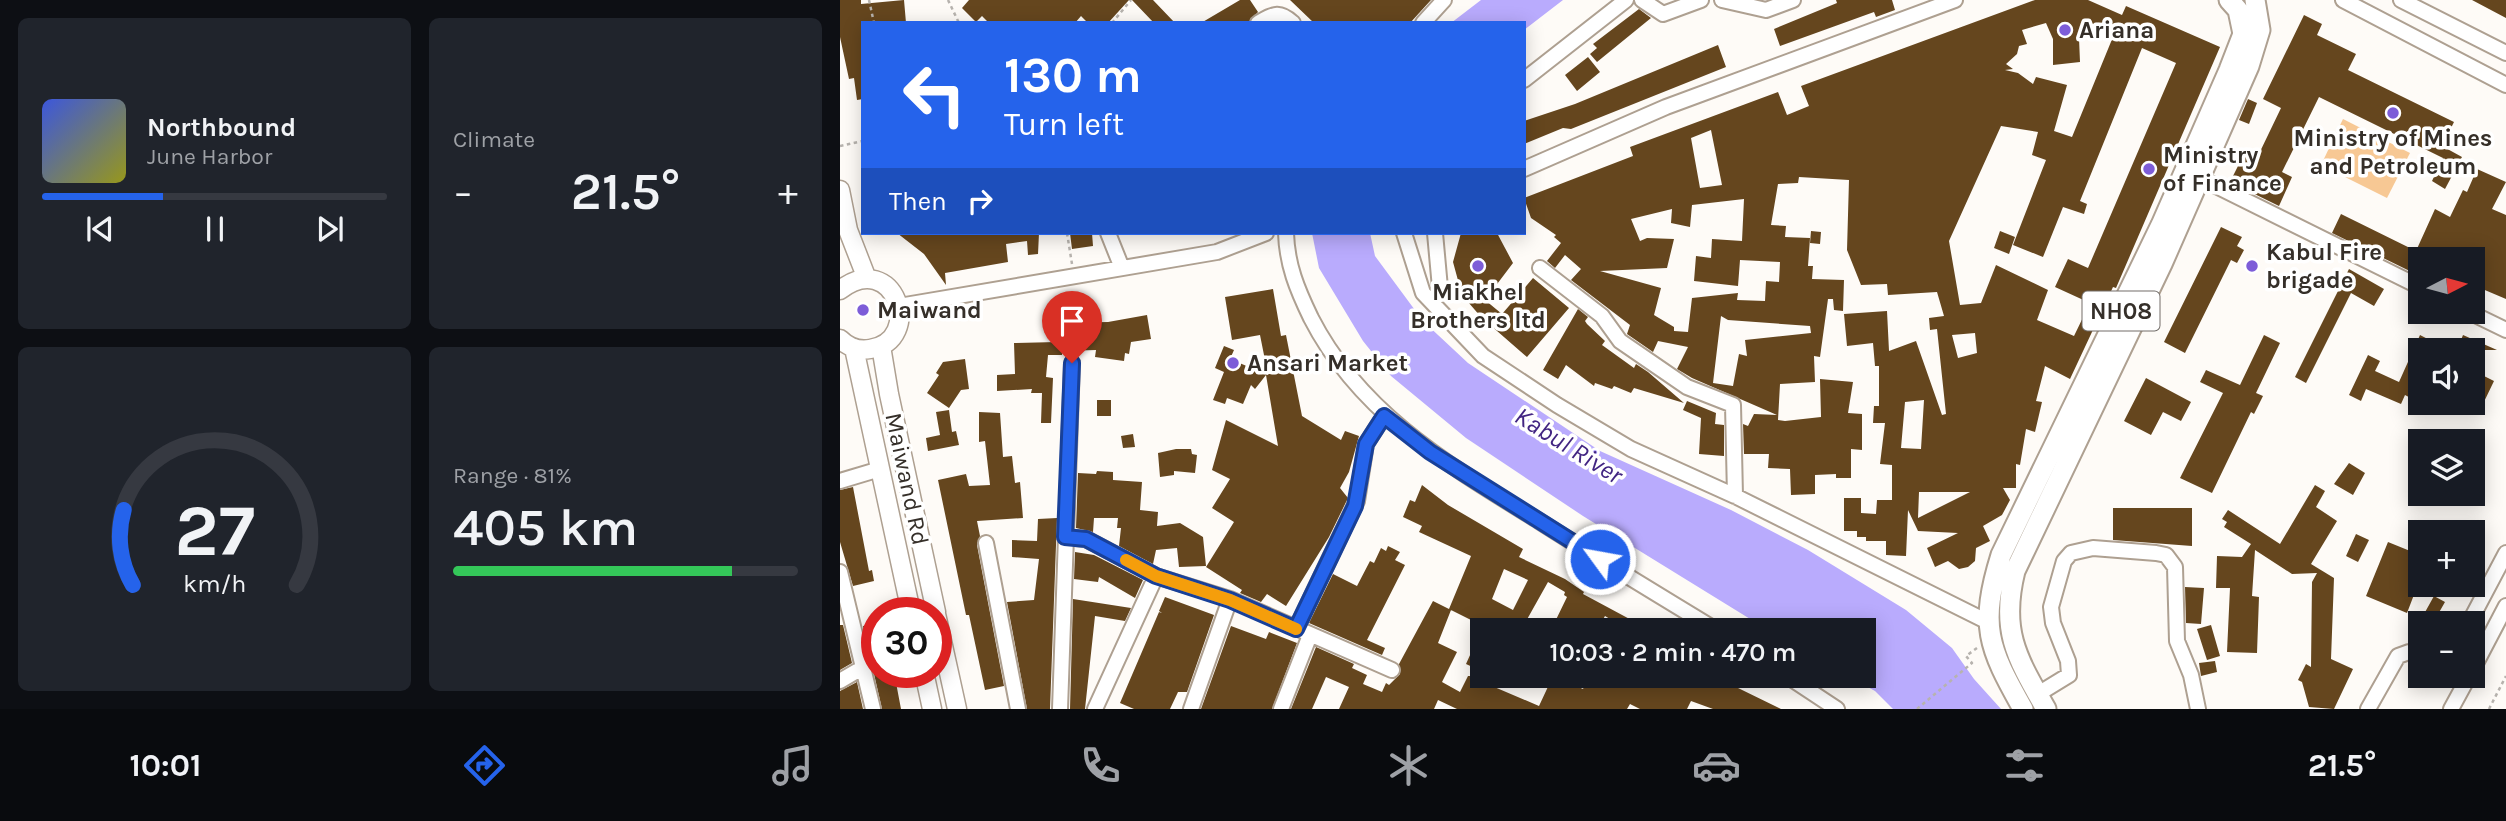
<!DOCTYPE html>
<html lang="en">
<head>
<meta charset="utf-8">
<style>
  body { margin:0; font-family:Karla,sans-serif; background:#20242c; color:#f1f3f6; height:100vh; display:flex; flex-direction:column; font-size:26px; white-space:nowrap }
  * { box-sizing:border-box; margin:0 }
  p { font-size:23px; color:#9ea1a6 }
  .icon { flex:none; width:38px; height:38px; fill:none; stroke:currentColor; stroke-width:2; stroke-linecap:round; stroke-linejoin:round }
  .map { position:relative; flex:1; overflow:hidden }
  .side { display:flex; flex-direction:column; gap:18px; padding:18px; background:#0d0f14; width:840px }
  .side>* { flex:none }
  .banner { position:absolute; left:21px; top:21px; width:665px; height:214px; border-radius:0px; box-shadow:0 4px 18px #0003; background:#2563eb; color:#fff; overflow:hidden }
  .needle { width:46px; rotate:84deg }
  .fabs { position:absolute; left:1568px; top:247px; display:grid; gap:14px }
  .fabs a { display:grid; place-items:center; width:77px; height:77px; border-radius:0px; background:#171b24; box-shadow:0 4px 18px #0003; font-size:35px }
  .speed { position:absolute; left:21px; top:597px; display:flex; gap:14px; font-size:35px; font-weight:700; text-align:center }
  .speed>* { display:grid; place-content:center; width:91px; height:91px; border-radius:50%; background:#171b24; box-shadow:0 4px 18px #0003; line-height:1 }
  .speed .limit { border:10px solid #d22; background:#fff; color:#111 }
  .pin { position:absolute; display:grid; place-items:center; width:60px; height:60px; color:#fff; margin:-72px -30px; border-radius:50% 50% 50% 0; rotate:-45deg; box-shadow:0 0 7px #0007 }
  .pin .icon { rotate:45deg }
  .me { position:absolute; width:77px; margin:-38px; rotate:302deg; stroke-linejoin:round; filter:drop-shadow(0 0 5px #0008) }
  .turn { display:flex; align-items:center; gap:24px; height:147px; padding:0 28px; font-size:32px }
  .turn .icon { width:91px; height:91px; stroke-width:2.5 }
  .turn b { display:block; font-size:49px; line-height:60px }
  .then { display:flex; align-items:center; height:66px; padding:0 28px; background:#0003; gap:14px; font-size:26px }
  .big { font-size:52px; font-weight:600; line-height:1.1 }
  .side .card { flex:1; display:flex; flex-direction:column; justify-content:center; gap:10px; min-width:0; padding:0 24px; border-radius:10px; background:#20242c }
  .side .dial { align-items:center; gap:0 }
  .dial svg { height:182px; overflow:visible; fill:none; stroke:#363941; stroke-width:7; stroke-linecap:round; text-anchor:middle }
  .dial text { fill:#f1f3f6; stroke:none }
  .song { display:flex; align-items:center; gap:21px }
  .cover { width:84px; height:84px; border-radius:10px; background:linear-gradient(135deg,hsl(230 70% 55%),hsl(60 70% 35%)) }
  .played { height:7px; border-radius:4px; background:linear-gradient(90deg,#2563eb 35%,#363941 35%) }
  .keys { display:flex; justify-content:space-around; direction:ltr }
  .heat { display:flex; justify-content:space-between; align-items:center; font-size:38px; direction:ltr }
  .charge { height:10px; border-radius:5px; background:linear-gradient(90deg,#34c759 81%,#363941 0) }
  .side .tiles { flex:1; display:grid; gap:18px; grid-template-columns:repeat(2,1fr) }
  .trip { position:absolute; left:630px; top:618px; width:406px; height:70px; border-radius:0px; background:#171b24; box-shadow:0 4px 18px #0003; font-weight:600; line-height:70px; text-align:center }
  .tabs { display:flex; height:112px; justify-content:space-around; align-items:center; background:#090b0e; color:#9ea1a6 }
  .tabs .icon { width:49px; height:49px }
  .tabs .on { color:#2563eb }
  .tabs b { font-size:32px; color:#f1f3f6 }
  main { display:flex; flex:1; min-height:0 }
  .map>svg:first-child { display:block }
  .green { fill:#f7c894 }
  .water { fill:#b9abfd }
  .building { fill:#65461e; fill-rule:evenodd }
  .lines { fill:none; stroke-linecap:round; stroke-linejoin:round }
  .minor-casing { stroke:#aea091; stroke-width:18 }
  .major-casing { stroke:#aea091; stroke-width:21 }
  .highway-casing { stroke:#aea091; stroke-width:23 }
  .path { stroke:#b7b3ae; stroke-width:2.5; stroke-dasharray:3.5 3.5; stroke-linecap:butt }
  .minor { stroke:#fff; stroke-width:14 }
  .major { stroke:#fff; stroke-width:18 }
  .highway { stroke:#fff; stroke-width:19 }
  .route-casing { stroke:#184099; stroke-width:18 }
  .route { stroke:#2563eb; stroke-width:12 }
  .slow { stroke:#f59e0b; stroke-width:12 }
  .poi-dot { fill:#7d5dd8; stroke:#fff; stroke-width:2.5 }
  .labels { text-anchor:middle; stroke-width:7; stroke-linejoin:round; paint-order:stroke }
  .shield { fill:#fff; stroke:#726d69; stroke-width:2 }
  .shield-label { font-size:23px; font-weight:bold; fill:#352f29 }
  .poi-label { font-size:24px; font-weight:bold; fill:#352f29; stroke:#fff; text-anchor:start }
  .street-label { font-size:24px; fill:#352f29; stroke:#fff }
  .water-label { font-size:26px; font-style:italic; fill:#422582; stroke:#fff }
</style>
</head>
<body>
<main>
<section class="side">
<div class="tiles">
<div class="card">
<div class="song"><i class="cover"></i><div><b>Northbound</b><p>June Harbor</p></div></div>
<div class="played"></div>
<div class="keys"><svg class="icon" aria-label="previous" viewBox="0 0 24 24"><path d="M18 5L8 12l10 7zM5 5v14"/></svg><svg class="icon" aria-label="pause" viewBox="0 0 24 24"><path d="M8 5v14M16 5v14"/></svg><svg class="icon" aria-label="next" viewBox="0 0 24 24"><path d="M6 5l10 7-10 7zM19 5v14"/></svg></div>
</div>
<div class="card"><p>Climate</p>
<div class="heat"><a>−</a><b class="big">21.5°</b><a>+</a></div>
</div>
<div class="card dial"><svg viewBox="0 0 100 80">
<path d="M14 69A42 42 0 1 1 86 69"/>
<path d="M14 69A42 42 0 0 1 10 36" stroke="#2563eb"/>
<text x="50" y="56" font-size="32" font-weight="700">27</text>
<text x="50" y="72" font-size="11">km/h</text>
</svg></div>
<div class="card"><p>Range · 81%</p><b class="big">405 km</b><div class="charge"></div></div>
</div>
</section>
<div class="map">
<svg width="1666" height="709" viewBox="0 0 1666 709">
  <rect width="100%" height="100%" fill="#fefbf7"/>
  <path class="green" d="M1503,119L1570,153L1547,198L1481,165Z"/>
  <path class="water" d="M641,0H723L684,30V23H611Z
    M472,233H530L535,256L583,321L628,363L760,451L891,510L968,550L1066,610L1112,648L1134,679L1161,709H1053L1035,691L1008,676H1024V630H928L743,516L626,438L551,376L523,341L479,268Z"/>
  <path class="building" d="M0,0H21V4L64,0L66,23H23V99L17,100L14,78L9,79L0,37Z
    M129,0H289L268,23H248L241,16L235,23H149L142,16L136,22L122,8Z
    M292,0H313L335,23H314Z
    M400,0H410L418,12L408,23H361Z
    M450,0H591L570,23H474Z
    M996,0H1052L1055,10L1036,17L1034,12L940,46L934,29L997,3Z
    M1195,0H1248L1282,15L1286,6L1380,47L1276,288L1273,287L1230,379L1205,366L1196,401L1202,402L1195,432L1186,429L1180,465L1176,464V488H1163L1170,500L1162,515L1143,526L1150,541L1136,548L1135,561L1128,567L1119,569L1108,561L1095,567L1087,548L1118,533L1078,531L1068,510L1066,556L1046,555V541H1026V537H1017V531H1004V498H1021V513L1036,514L1037,500H1052V465L1040,464L1045,423H1033L1034,406H1039V366H1035L1033,343L1007,346L1004,314L1047,311L1049,351L1076,341L1102,415L1106,414L1097,329L1090,330L1089,318L1104,316L1097,292L1048,295L1047,284L1021,285L1007,250L1009,180L959,177L958,183L938,184L931,225L946,226L945,237L970,238L968,266H973L972,279L1004,280L1003,311L994,310L993,299H988L980,357L974,356L975,382L940,384L938,420L945,421L981,417L980,379L1013,382L1008,413L1022,414V450L1011,449V478H996V474L975,475V494L951,495L950,469L928,468L929,454H904L903,424L908,426L914,414L937,415L852,378L837,369L848,347L818,341L813,352L787,334L790,325L731,280L741,269L725,255L715,268L707,261L721,243L714,237L716,235L691,218L684,198L793,156L790,147L938,92L947,115L969,106L961,86ZM1245,21L1275,32L1232,137L1214,131L1227,85L1196,77L1193,84L1178,73L1165,70L1173,69L1166,64L1177,54L1179,46L1187,44L1182,30L1206,23L1213,39V65L1240,62L1239,38ZM1302,48L1336,63L1248,268L1228,259L1215,287L1250,303L1234,336L1197,320L1208,290L1156,265L1141,303L1120,305L1109,241L1161,126L1198,132L1192,155L1206,160L1173,245L1203,257L1223,207L1244,214L1247,204L1240,201ZM871,130L882,185L860,188L851,138ZM904,199L902,241L872,239L871,258L856,256L854,281L898,286L900,260L940,262L939,282L926,281L925,301L897,300L898,293L852,298L848,332L834,331V327L814,315L821,288L760,271L827,268L834,239L807,238L800,241L791,219L832,209L831,223L850,227L852,205ZM881,316L888,320L970,326L971,333L905,340L907,356L899,354L893,386L873,383ZM1135,333L1137,353L1118,358L1112,335ZM1084,400L1081,449L1061,448L1065,402ZM1079,492H1130L1078,518Z
    M1632,0H1666V18Z
    M799,9L811,18L757,62L750,54L757,48L753,44Z
    M1464,15L1482,24L1477,35L1516,54L1508,70L1614,122L1602,146L1622,157L1605,189L1592,181L1603,158L1479,97L1442,172L1452,177L1439,206L1390,182L1404,154L1416,160L1441,108L1423,99Z
    M878,45L886,67L731,129L723,128L684,144V121L735,104Z
    M748,57L760,72L737,91L725,75Z
    M1408,99L1417,103L1409,124L1399,120Z
    M1637,169L1666,182L1652,209L1666,215V299L1633,285V259H1580V276L1492,233L1501,214L1576,251L1595,209L1610,217L1623,190L1627,192Z
    M1381,227L1402,237L1397,246L1404,250L1397,263L1391,260L1345,353L1324,342Z
    M971,231L981,232L980,244L970,243Z
    M1160,231L1175,237L1169,254L1154,248Z
    M57,233H199L198,254L188,255L187,241L166,244L168,262L105,273L106,285L84,254Z
    M230,233H252L253,246L232,249Z
    M621,233H657L673,263L645,300L662,314L693,278L729,308L687,357L641,317L622,295L613,262Z
    M1509,269L1544,289L1534,306L1511,293L1466,383L1455,377Z
    M1469,275L1479,280L1471,295L1462,290Z
    M433,289L441,336L446,335L462,416L501,440L505,431L519,436L509,472L500,488L508,498L489,537L446,606L427,594L421,602L400,593L402,590L366,567L394,522L372,508L390,479L372,470L386,420L438,446L426,375L415,389L411,385L403,404L387,398L385,404L373,400L384,372L375,368L384,346L394,350L390,359L428,375L420,335L392,340L385,297Z
    M738,309L748,317L745,321L747,324L765,341L762,345L794,368L796,364L808,372L844,403L794,388L791,393L774,386L772,389L755,383L754,386L726,365L718,379L703,370Z
    M307,315L311,339L291,342L289,354L285,353L284,361L255,357L256,350L222,351V355H208L206,377L213,378L211,423H201L202,393H191L192,389L157,391V375L175,374L174,343L217,342L216,323L268,322Z
    M1424,335L1440,343L1416,393L1423,396L1414,414L1411,412L1372,493L1340,478L1383,393L1360,382L1366,370L1400,385Z
    M1580,335L1609,350H1580V364L1569,387L1580,392V403L1565,395L1561,404L1526,389L1521,401L1509,395L1528,355L1540,361L1535,371L1559,382Z
    M1623,335L1657,350H1617Z
    M125,359L129,389L121,390L109,408L87,393L99,375L96,373L103,362Z
    M1640,374L1654,381L1641,408L1633,404V389Z
    M1306,378L1351,402L1341,421L1323,412L1311,435L1284,421Z
    M257,400H271V416H257Z
    M847,401L876,413L875,424L884,425V456L859,454L861,418L843,410Z
    M109,410L112,432L116,431L119,445L88,451L86,438L100,435L96,412Z
    M139,412L160,413L163,457L172,456L175,483L180,482L183,518L137,521L140,536L137,545L164,686L145,690L129,615H126L98,480L126,474L129,486L150,485L145,441L139,442Z
    M293,434L295,447L283,448L281,436Z
    M336,449H351L352,454L357,455L355,473L334,471V475L320,477L318,453Z
    M1509,463L1525,473L1513,495L1494,484Z
    M257,471L273,472V480L302,482L300,510L318,512L317,526L340,523L363,537L366,566L339,567L337,548L316,550L313,564L279,546L281,528H277L278,518H254L253,532L236,528L238,473L256,474Z
    M582,485L608,505L683,549L679,557L725,579L744,592L743,594L810,630H788L765,616L757,630H711L727,597L724,595L725,592L708,582L681,630H651L609,609L631,556L579,532L582,526L563,517L570,500L575,502ZM664,569L688,580L673,610L652,599Z
    M1475,485L1485,491L1476,507L1497,521L1471,564L1494,578L1491,659L1513,669L1494,709L1469,707L1462,682L1458,680L1466,664L1471,667L1472,582L1477,573L1452,574L1415,550L1412,596L1419,597L1417,653L1387,652L1390,588H1376L1377,556L1402,557L1411,544L1384,527L1387,522L1382,519L1388,510L1440,544Z
    M13,487L29,571L32,570L34,581L13,586L0,542V490Z
    M1273,508H1352V546L1273,540Z
    M217,518L210,709H187L167,602L194,600L199,559L172,557V540L197,541L198,519Z
    M1516,534L1529,540L1518,562L1506,556Z
    M1548,542L1580,555V579L1567,613L1526,596Z
    M548,546L560,552L555,560L565,565L527,640L545,648L542,655L469,623L493,574L517,586L530,561L534,563L541,548L546,551Z
    M235,552L254,555L303,580L295,598L259,577L258,582L234,579Z
    M1345,587L1364,588L1361,624L1346,623Z
    M1594,596L1605,602L1593,623H1579Z
    M325,597L374,615L347,692H338L330,709H294L280,703L319,612L322,613L319,611Z
    M233,599L291,608L285,621L255,616L245,709H230Z
    M593,601L611,610L598,643L617,652L602,682L620,692L628,676H656L652,686L699,706L713,676L743,689L748,678L775,687L780,676H881L897,684L896,687L941,709H873L851,701L847,709H800L790,704L787,709H617L598,700L594,709H499L509,687L486,677L472,709H451L476,647L514,664L512,668L527,675L523,684L542,692L546,683L549,685L560,674L559,664Z
    M37,623V643L27,645L23,626Z
    M0,625H3L12,663L0,670Z
    M1371,625L1380,656L1367,660L1357,629Z
    M391,626L426,639L429,632L457,643L432,709H361Z
    M635,644L642,648L639,670L626,664Z
    M1375,661L1377,672L1361,676L1359,663Z
    M37,664V672H54L61,709H42L32,665Z
    M17,682L23,709H0V691Z"/>
  <g class="lines">
    <g class="minor-casing">
      <path id="minor" d="M802,0L823,14L861,0
        M882,0L926,10L953,0
        M1503,0L1666,85
        M1561,0L1666,53
        M418,23C434,14 439,10 453,23
        M583,23L604,0
        M684,80L786,0
        M684,169L826,107L1115,0
        M1360,178L1580,287
        M268,233L282,268
        M446,233C447,265 457,289 471,318C520,414 610,466 699,521C757,558 817,594 876,630
        M564,233L583,293L643,356L717,405L791,449L895,496L1148,622
        M700,268L762,316L780,341L847,387L893,405L895,496
        M594,302L600,288L595,233
        M59,306L377,252L426,233
        M1629,312L1666,330
        M0,481L40,469
        M225,537L246,539L316,576L390,599L552,670
        M146,543L178,709
        M0,572L33,709
        M1629,623L1666,553
        M456,629L517,501L526,444L544,416
        M1633,669L1666,606
        M947,676L997,709
        M0,681L22,668
        M1198,694L1229,675L1228,661L1213,623L1211,607L1224,561L1231,553L1253,548L1316,553L1326,555L1335,567L1337,641L1351,675L1358,709
        M220,709L232,363
        M255,709L316,576
        M351,709L390,599
        M441,709L470,635
        M1528,709L1558,656L1569,652L1580,654
        M1611,709L1629,676"/>
    </g>
    <g class="major-casing">
      <path id="major" d="M0,190L8,230L27,279
        M0,290C54,248 86,340 30,349C19,351 8,347 0,339
        M41,346L49,394L96,612
        M14,348L71,612
        M96,614L117,709
        M84,672L92,709"/>
    </g>
    <g class="highway-casing">
      <path id="highway" d="M1183,709C1148,647 1139,626 1161,555L1321,225L1389,70L1403,34L1398,10L1389,0
        M1206,709C1177,658 1160,631 1175,571L1322,264L1409,66L1420,30L1415,0"/>
    </g>
    <path class="path" d="M29,0L34,23
      M108,0L119,23
      M272,23L291,0
      M0,146L23,141
      M227,233L232,264
      M1077,709L1132,663L1126,656L1137,648
      M1649,709L1666,676"/>
    <use href="#minor" class="minor"/>
    <use href="#major" class="major"/>
    <use href="#highway" class="highway"/>
  </g>
  <g class="lines">
    <g class="route-casing">
      <path id="route" d="M232,363L225,537L246,539L316,576L390,600L456,629L515,506L526,444L544,416L590,452L760,559"/>
    </g>
    <use href="#route" class="route"/>
    <path class="slow" d="M286,560L316,576L390,600L456,629"/>
  </g>
  <g class="poi-dot">
    <circle cx="1225" cy="30" r="7"/>
    <circle cx="1553" cy="113" r="7"/>
    <circle cx="1309" cy="169" r="7"/>
    <circle cx="638" cy="266" r="7"/>
    <circle cx="1412" cy="266" r="7"/>
    <circle cx="23" cy="310" r="7"/>
    <circle cx="393" cy="363" r="7"/>
  </g>
  <g class="labels">
    <rect class="shield" x="1242.5" y="291.5" width="77" height="39" rx="5"/>
    <g class="shield-label">
      <text x="1281" y="319">NH08</text>
    </g>
    <g class="poi-label">
      <text x="1239" y="38">Ariana</text>
      <text x="1553" y="146" text-anchor="middle">Ministry of Mines<tspan x="1553" dy="28">and Petroleum</tspan></text>
      <text x="1323" y="163">Ministry<tspan x="1323" dy="28">of Finance</tspan></text>
      <text x="1426" y="260">Kabul Fire<tspan x="1426" dy="28">brigade</tspan></text>
      <text x="638" y="300" text-anchor="middle">Miakhel<tspan x="638" dy="28">Brothers ltd</tspan></text>
      <text x="37" y="318">Maiwand</text>
      <text x="407" y="371">Ansari Market</text>
    </g>
    <g class="street-label">
      <text transform="translate(67 479) rotate(78)" y="8">Maiwand Rd</text>
    </g>
    <g class="water-label">
      <text transform="translate(729 445) rotate(32)" y="9">Kabul River</text>
    </g>
  </g>
</svg>
<div class="fabs">
<a><svg class="needle" viewBox="-14 -14 28 28"><path d="M0-13l5 13h-10z" fill="#e53935"/><path d="M0 13l5-13h-10z" fill="#9ea1a6"/></svg></a>
<a><svg class="icon" aria-label="sound" viewBox="0 0 24 24"><path d="M4 9h4l5-4v14l-5-4H4zM17 9q2 3 0 6"/></svg></a>
<a><svg class="icon" aria-label="layers" viewBox="0 0 24 24"><path d="M12 4l9 5-9 5-9-5zM3 14l9 5 9-5"/></svg></a>
<a>+</a>
<a>−</a>
</div>
<div class="speed"><div class="limit">30</div></div>
<div class="pin" style="left:232px;top:363px;background:#d93025"><svg class="icon" aria-label="arrive" viewBox="0 0 24 24"><path d="M6 21V4h12l-3 4 3 4H6"/></svg></div>
<svg class="me" style="left:760px;top:559px" viewBox="-20 -20 40 40"><circle r="17" fill="#2563eb" stroke="#fff" stroke-width="3"/><path d="M0-11L8 9 0 5-8 9z" fill="#fff"/></svg>
<div class="trip">10:03 · 2 min · 470 m</div>
<div class="banner">
<div class="turn"><svg class="icon" aria-label="left" viewBox="0 0 24 24"><path d="M17 20v-9H6M10 6l-5 5 5 5"/></svg><div><b>130 m</b>Turn left</div></div>
<div class="then">Then<svg class="icon" aria-label="right" viewBox="0 0 24 24"><path d="M7 20v-9h11M14 6l5 5-5 5"/></svg></div>
</div>
</div>
</main>
<nav class="tabs">
<b>10:01</b>
<svg class="icon on" aria-label="directions" viewBox="0 0 24 24"><path d="M12 3l9 9-9 9-9-9zM9 14v-3h6M13 9l2 2-2 2"/></svg>
<svg class="icon" aria-label="music" viewBox="0 0 24 24"><path d="M9 18V5l10-2v13"/><circle cx="6" cy="18" r="3"/><circle cx="16" cy="16" r="3"/></svg>
<svg class="icon" aria-label="phone" viewBox="0 0 24 24"><path d="M5 4h4l2 5-3 2q2 4 5 5l2-3 5 2v4C11 20 4 13 5 4z"/></svg>
<svg class="icon" aria-label="climate" viewBox="0 0 24 24"><path d="M12 3v18M4 7l16 10M4 17L20 7"/></svg>
<svg class="icon" aria-label="car" viewBox="0 0 24 24"><path d="M5 17H2v-5l4-1 3-4h7l3 4 3 1v5h-3M9 17h6M6 11h13"/><circle cx="7" cy="17" r="2"/><circle cx="17" cy="17" r="2"/></svg>
<svg class="icon" aria-label="filters" viewBox="0 0 24 24"><path d="M4 7h16M4 17h16"/><circle cx="9" cy="7" r="2"/><circle cx="15" cy="17" r="2"/></svg>
<b>21.5°</b>
</nav>
</body>
</html>
